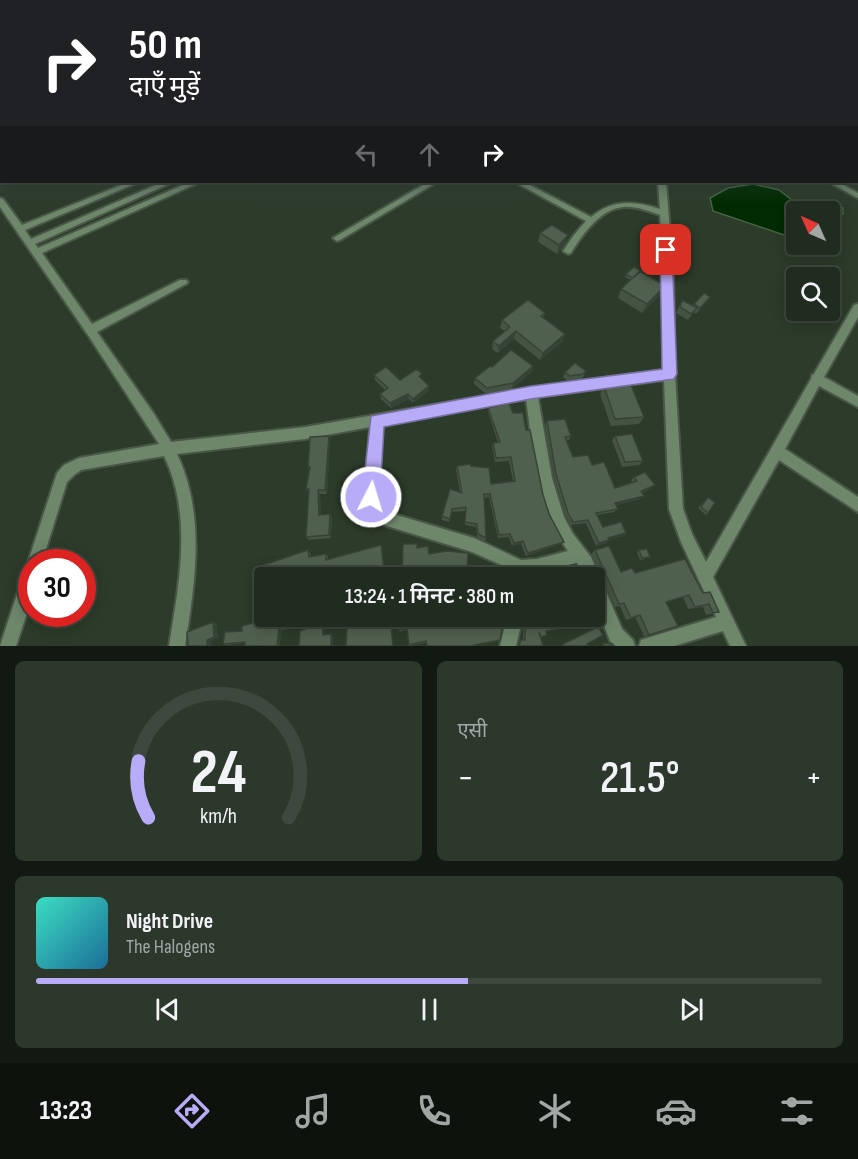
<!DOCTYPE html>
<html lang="hi">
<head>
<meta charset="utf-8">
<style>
  body { margin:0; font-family:"Sofia Sans Condensed","Noto Sans Devanagari",sans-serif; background:#2d382d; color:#f1f3f6; height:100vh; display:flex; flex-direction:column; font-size:22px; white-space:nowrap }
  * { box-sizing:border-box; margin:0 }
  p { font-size:20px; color:#a2a7a5 }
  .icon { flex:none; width:33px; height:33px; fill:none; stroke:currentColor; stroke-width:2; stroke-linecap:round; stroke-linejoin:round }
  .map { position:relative; height:646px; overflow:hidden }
  .drawer { display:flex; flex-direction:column; gap:15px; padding:15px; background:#121812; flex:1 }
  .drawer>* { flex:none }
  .top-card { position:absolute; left:0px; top:0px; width:858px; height:183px; box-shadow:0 3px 15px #0003,0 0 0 2px #3e483e; background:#202124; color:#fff; overflow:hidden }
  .needle { width:39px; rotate:315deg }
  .tools { position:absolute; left:786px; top:201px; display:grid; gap:12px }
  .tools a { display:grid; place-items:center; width:54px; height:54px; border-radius:6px; background:#212c20; box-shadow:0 3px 15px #0003,0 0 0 2px #3e483e; font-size:30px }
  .speed { position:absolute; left:18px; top:549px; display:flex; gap:12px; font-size:30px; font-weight:700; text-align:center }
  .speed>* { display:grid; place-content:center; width:78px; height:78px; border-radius:50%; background:#212c20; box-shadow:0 3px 15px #0003,0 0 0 2px #3e483e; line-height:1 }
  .speed .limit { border:9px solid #d22; background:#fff; color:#111 }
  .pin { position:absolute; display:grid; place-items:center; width:51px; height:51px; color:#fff; margin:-26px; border-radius:12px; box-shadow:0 3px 9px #0006 }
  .me { position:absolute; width:66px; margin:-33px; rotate:5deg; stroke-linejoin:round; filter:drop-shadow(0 0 4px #0008) }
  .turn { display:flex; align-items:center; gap:21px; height:126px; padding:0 30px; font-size:27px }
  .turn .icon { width:78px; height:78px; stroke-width:2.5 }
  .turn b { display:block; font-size:42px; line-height:51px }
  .lanes { display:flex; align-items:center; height:57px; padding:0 30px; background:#0003; justify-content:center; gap:30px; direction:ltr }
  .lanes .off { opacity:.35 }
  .big { font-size:45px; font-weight:600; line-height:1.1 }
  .drawer .tile { flex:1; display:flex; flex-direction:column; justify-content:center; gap:9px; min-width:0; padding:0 21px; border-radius:9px; background:#2d382d }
  .drawer .dial { align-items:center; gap:0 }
  .dial svg { height:156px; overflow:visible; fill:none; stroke:#3e483e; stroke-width:7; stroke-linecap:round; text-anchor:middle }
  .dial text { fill:#f1f3f6; stroke:none }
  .song { display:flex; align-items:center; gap:18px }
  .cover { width:72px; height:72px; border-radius:9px; background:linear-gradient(135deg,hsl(170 70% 55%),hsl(200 70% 35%)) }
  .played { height:6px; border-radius:3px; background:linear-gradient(90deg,#b8abf7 55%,#3e483e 55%) }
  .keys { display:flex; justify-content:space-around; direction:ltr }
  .heat { display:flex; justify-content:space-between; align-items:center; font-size:33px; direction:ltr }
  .drawer .tiles { flex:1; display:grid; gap:15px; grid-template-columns:1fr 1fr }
  .tile:last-child { grid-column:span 2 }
  .trip { position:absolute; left:254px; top:567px; width:351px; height:60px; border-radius:6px; background:#212c20; box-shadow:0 3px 15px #0003,0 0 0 2px #3e483e; font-weight:600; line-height:60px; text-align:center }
  .dock { display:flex; height:96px; justify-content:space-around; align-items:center; background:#0d120d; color:#a2a7a5 }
  .dock .icon { width:42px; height:42px }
  .dock .active { color:#b8abf7 }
  .dock b { font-size:27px; color:#f1f3f6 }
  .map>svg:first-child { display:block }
  .water { fill:#002b00; stroke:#446543; stroke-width:1.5 }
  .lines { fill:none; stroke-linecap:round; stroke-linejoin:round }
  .minor-casing { stroke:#495747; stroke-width:4 }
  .minor { fill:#6e876b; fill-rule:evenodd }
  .wall { fill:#455343 }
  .shaded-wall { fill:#384337 }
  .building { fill:#50604e; stroke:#384337; stroke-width:1.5 }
  .route { fill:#b8abf7; stroke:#786fa1; stroke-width:1.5 }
</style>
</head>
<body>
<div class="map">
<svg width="858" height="646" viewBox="0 0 858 646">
  <rect width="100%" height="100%" fill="#2c3b2a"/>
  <path class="water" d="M753,184L779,190L797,204H831L843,208V214L830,216V212H796V237L784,235L713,211L710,198L728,188Z"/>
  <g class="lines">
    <g class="minor-casing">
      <path id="minor" d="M129,182H139L25,230L31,239L163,182H173L35,244L38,248L190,182H200L42,253L92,324L180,280H186L188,282L186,284L97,332L154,414L171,442L305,427L531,388L663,370V269L660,215C648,211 636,206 623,207C600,209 582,235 571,253L568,254L563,251L574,235L586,221L515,182H524L591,217C613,199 634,201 660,209L658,182H666L673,269L675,374L683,509L692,534L706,562L811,379L812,375L814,374L854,305L858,304V317L824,377L858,396V407L819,386L785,449L858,497V512L779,460L713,577L746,646H730L723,631L674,646H639L641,640L647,638L716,617L681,542L669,509L664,380L538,397L552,478L564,517L573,534L591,557L622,629L633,640L635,646H616L610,641L594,600V578H585L577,563L537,573L521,574L472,552L387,526L370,516L364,497L370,427L305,439L177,454C206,515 195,582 185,646H169C179,583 193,516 164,456L81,470L74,475L67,482L42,562H32V598L16,646H0L24,573L27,568L29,567L28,562L57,473L64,465L79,458L159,444L88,335L0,207V198L3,199L22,225ZM526,399C533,449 537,509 568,551L537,559L521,560L474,538L390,513L381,507L378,497L383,425Z
        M428,182H437L340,240L337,241L333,238Z
        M829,182H838L858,193V198Z
        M507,616H523L516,646H500Z"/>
    </g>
    <use href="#minor" class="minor"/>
  </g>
  <path class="wall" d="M540,233L566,243L557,254L538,242Z
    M626,274L661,294L642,313L618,298L621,289L631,280L625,277Z
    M704,293L706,302L696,314L694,312L688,320L676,313L679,306L682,300L693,306Z
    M545,313L543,318L565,334L562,342L540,360L514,339L498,353L492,349L493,341L505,331L500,328L502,320Z
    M533,366L531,372L512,389L486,394L474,384L475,378L492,367Z
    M586,371L584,376L581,379L568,381L563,377L565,372Z
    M374,375L400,380L422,379L429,391L413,403L409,399L391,408L381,399L380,394L385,390L375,380Z
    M604,386L644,417L639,424L611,426L600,394Z
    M488,408L513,413L526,430L543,495L561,544L526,556L521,544L512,546L509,537L498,538L489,497L484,498L486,538L485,541L477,537L476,527L465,525L466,511L452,512L449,522L442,520V516L460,493L456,470L457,466H471L491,484L513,481L509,461L495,462L492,447L493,443H498L488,412Z
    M547,421L571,436L569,440H567L573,457L592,465L615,488L632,482L631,480L634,477L655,485L651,488L642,493L644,496L640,499L616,505L618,509L614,512L597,515L603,527L623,536L609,539L606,543L596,546L586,523L571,525L566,516L554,477L545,425Z
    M329,436L330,440L327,494H320L321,514H330L332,517L331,538L309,540L306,537L309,493L306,489L309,470L308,467Z
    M615,436L643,461L639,465L622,467L612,440Z
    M708,497V513L706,515L698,508Z
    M381,545L386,578H264V601H262L259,599L260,566L308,550L310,553L311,557L326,554L328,556V559Z
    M595,550L621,572L635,573L703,593L719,612L706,615L703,607L688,609L683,597L666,602L678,626L644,636L635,617L626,620L620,606L615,607L591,554Z
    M639,550L650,557L648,558L640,560L637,552Z
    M562,567L577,573L573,574L574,578L564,577L560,570Z
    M269,616H304V626L282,630L245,643L227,645L223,644L242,631L269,618Z
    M531,616H541L543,623L561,628L559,629L546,632L547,635L540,638L543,646H518L519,641L523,640V627L525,625L533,624Z
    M430,618L505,619L501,622L500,640L499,641L474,646L426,643L409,646L407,630L400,632L399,630Z"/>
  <path class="shaded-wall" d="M568,235L566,243L557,254L559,245Z
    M665,286L661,294L642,313L647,304Z
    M516,331L514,339L498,353L499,346Z
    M565,334L562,342L540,360L543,353Z
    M533,366L531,372L512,389L513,383Z
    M429,386V391L413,403V399Z
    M408,394L409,399L391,408L390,403Z
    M329,436L330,440L327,494L325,490Z
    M655,485L651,488L637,494L641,491Z
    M318,490L320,494L321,518L319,515Z
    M644,496L640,499L612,506L615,503Z
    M330,514L332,517L331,538L329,535Z
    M626,533L623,536L605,540L608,538Z
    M609,540L606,543L596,546L599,543Z
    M523,541L521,544L512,546L514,543Z
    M564,542L561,544L526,556L528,553Z
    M301,616H304V626L301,625Z
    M213,622L217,624L218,638L211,641V646H207V640Z
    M322,623L324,625L325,637L323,635Z
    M279,628L282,630L280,646H277Z
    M331,634L333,636V646H331Z"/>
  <path class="building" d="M552,225L568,235L559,245L540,233Z
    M634,267L641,271L633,278L626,274Z
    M640,271L665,286L647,304L621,289Z
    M704,293L710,297L700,308L694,304Z
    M528,300L545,313L541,316L565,334L543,353L516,331L499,346L493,341L510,327L502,320Z
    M682,300L697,308L691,314L680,307Z
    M511,350L533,366L513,383L487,388L475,378L490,366L492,367Z
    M575,363L586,371L583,374L570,376L565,372Z
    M386,367L400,380L417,369L422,374L419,376L429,386L413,399L408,394L390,403L380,394L388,388L374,375Z
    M631,385L644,417L615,419L604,386Z
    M509,403L513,413H523L526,430H530L543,495L549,514L564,542L528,553L523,541L514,543L510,534L499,535L490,494H484L486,538L478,534L477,524L465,522L466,507L452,509L450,519L442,516L450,489L462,493L457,466L470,464L471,466L489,468L491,484L515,481L511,457L496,458L493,443L500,442L488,408Z
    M565,419L571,436L565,437L573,457L588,455L592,465L604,462L615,488L637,481L634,477L645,472L655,485L641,491L644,496L615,503L618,509L596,513L603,527L621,522L626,533L608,538L609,540L599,543L588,520L573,522L568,513L556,474L547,421Z
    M632,434L643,461L625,462L615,436Z
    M329,436L325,490H318L319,515L330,514L329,535L306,537L309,489H306L310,467H308L310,437Z
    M708,497L715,503L708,513L701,507Z
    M403,544H417V548L428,546L429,554L447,551L468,553L467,570L476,569L477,578H402Z
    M381,545L385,578H307V576H290V578H264V598L259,599L260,566L308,550L309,557L326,554V560Z
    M609,546L621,572L632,568L635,573L685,559L703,593L710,592L719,612L713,613L709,604L695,607L689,595L666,602L678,626L649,635L640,615L631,618L624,603L619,604L595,550Z
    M647,549L650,557L642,558L639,550Z
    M576,564L579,570L573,573L574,578H563L567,577L562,567Z
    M495,567L497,574L488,577L486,569Z
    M269,616H301V625L279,628L277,646H245V642L223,644L225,632L242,631V626L269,618Z
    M390,616L393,646H346L347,625H340L341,617Z
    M400,616H430V618L438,616H505V619L500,621L502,631L500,640L474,645V646H427L426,641L409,645L407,629L399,630Z
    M533,616H541L543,623L559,620L561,628L546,631L547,635L541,637L539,632L543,646H519L521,640H525V625L536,624Z
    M213,622L214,637L207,640V646H188L187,632Z
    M322,623L323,635L331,634V646H299L300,631Z
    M598,627L603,635L587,644L588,646H564L563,644Z
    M603,643L612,644V646H603Z"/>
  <linearGradient id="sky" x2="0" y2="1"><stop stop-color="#182017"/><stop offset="0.56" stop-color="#455555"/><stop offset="1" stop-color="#455555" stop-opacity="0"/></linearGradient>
  <rect width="858" height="205" fill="url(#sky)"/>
  <path class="route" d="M666,246L672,250L677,374L674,379L531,399L384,427L380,497L377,504L371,506L365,504L362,497L371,416L531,386L662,369L660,250Z"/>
</svg>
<div class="tools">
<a><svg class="needle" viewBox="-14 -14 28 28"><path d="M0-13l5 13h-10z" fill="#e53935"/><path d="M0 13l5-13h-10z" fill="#a2a7a5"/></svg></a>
<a><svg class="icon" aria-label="search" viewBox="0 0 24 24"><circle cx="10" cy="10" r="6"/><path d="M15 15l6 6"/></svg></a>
</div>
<div class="speed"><div class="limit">30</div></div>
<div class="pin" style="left:666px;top:250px;background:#d93025"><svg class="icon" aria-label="arrive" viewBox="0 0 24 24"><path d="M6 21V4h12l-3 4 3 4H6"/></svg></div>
<svg class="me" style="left:371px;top:497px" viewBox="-20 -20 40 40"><circle r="17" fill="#b8abf7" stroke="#fff" stroke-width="3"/><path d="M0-11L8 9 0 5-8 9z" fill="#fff"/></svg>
<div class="trip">13:24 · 1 मिनट · 380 m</div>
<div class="top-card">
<div class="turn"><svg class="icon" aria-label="right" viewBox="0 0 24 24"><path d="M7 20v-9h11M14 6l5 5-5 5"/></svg><div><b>50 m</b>दाएँ मुड़ें</div></div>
<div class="lanes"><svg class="icon off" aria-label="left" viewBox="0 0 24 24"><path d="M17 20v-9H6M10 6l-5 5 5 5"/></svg><svg class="icon off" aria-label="ahead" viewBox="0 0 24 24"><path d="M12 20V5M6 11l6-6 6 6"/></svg><svg class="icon" aria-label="right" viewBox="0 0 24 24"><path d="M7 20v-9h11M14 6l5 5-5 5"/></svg></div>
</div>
</div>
<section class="drawer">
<div class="tiles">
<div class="tile dial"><svg viewBox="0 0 100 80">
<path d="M14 69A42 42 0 1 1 86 69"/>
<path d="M14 69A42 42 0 0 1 9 40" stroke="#b8abf7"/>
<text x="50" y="56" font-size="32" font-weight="700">24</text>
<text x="50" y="72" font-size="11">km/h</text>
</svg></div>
<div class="tile"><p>एसी</p>
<div class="heat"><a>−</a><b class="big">21.5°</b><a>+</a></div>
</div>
<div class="tile">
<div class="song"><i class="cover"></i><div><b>Night Drive</b><p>The Halogens</p></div></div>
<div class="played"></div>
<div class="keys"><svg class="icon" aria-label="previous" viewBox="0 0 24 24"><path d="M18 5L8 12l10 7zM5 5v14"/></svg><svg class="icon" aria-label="pause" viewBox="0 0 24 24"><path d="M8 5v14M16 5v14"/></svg><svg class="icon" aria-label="next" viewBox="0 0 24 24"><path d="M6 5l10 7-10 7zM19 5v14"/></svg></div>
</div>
</div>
</section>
<nav class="dock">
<b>13:23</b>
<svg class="icon active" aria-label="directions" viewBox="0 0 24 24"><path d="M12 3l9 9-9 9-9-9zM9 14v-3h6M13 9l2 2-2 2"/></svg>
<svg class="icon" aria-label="music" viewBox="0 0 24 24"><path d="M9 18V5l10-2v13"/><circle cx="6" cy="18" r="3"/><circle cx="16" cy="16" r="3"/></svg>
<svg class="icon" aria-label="phone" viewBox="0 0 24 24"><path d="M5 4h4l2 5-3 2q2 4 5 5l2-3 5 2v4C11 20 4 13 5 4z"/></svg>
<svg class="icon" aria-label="climate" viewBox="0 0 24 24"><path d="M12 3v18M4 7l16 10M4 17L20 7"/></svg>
<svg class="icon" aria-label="car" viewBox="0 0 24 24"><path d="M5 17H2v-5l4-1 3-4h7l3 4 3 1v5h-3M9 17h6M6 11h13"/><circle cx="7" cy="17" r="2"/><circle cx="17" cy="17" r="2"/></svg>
<svg class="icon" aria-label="filters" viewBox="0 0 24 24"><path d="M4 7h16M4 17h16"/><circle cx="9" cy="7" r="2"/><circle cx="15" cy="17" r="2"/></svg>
</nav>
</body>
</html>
